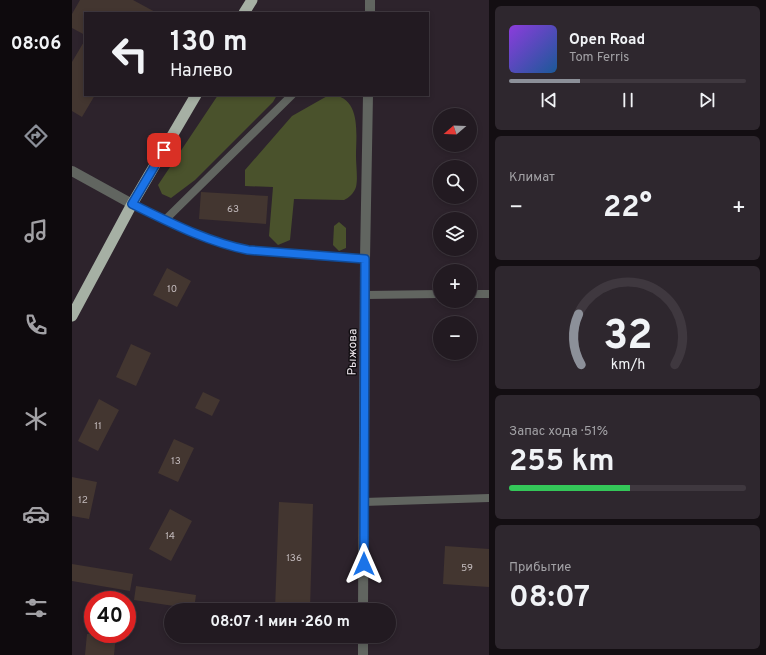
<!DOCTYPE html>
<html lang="ru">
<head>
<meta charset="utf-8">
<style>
  body { margin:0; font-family:Overpass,sans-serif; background:#2e272e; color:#f1f3f6; height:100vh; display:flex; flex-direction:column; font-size:15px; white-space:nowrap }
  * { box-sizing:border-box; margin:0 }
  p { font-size:13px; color:#a2a1a5 }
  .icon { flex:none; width:22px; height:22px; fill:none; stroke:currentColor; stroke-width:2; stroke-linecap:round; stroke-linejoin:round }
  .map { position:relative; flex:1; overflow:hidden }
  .details { display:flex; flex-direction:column; gap:6px; padding:6px; background:#130e12; width:277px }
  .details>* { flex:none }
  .guide { position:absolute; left:12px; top:12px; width:345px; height:84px; border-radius:0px; box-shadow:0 2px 6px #0003,0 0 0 1px #3f383f; background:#221a21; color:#f1f3f6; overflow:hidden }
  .needle { width:26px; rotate:251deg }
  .controls { position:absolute; left:361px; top:108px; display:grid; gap:8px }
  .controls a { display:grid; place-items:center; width:44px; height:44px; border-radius:50%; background:#221a21; box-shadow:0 2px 6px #0003,0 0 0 1px #3f383f; font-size:20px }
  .speed { position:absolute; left:12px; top:591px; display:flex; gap:8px; font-size:20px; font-weight:700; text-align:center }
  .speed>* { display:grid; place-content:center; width:52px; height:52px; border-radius:50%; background:#221a21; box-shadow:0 2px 6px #0003,0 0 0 1px #3f383f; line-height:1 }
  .speed .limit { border:6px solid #d22; background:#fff; color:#111 }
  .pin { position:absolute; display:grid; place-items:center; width:34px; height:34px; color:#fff; margin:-17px; border-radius:8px; box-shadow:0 2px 6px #0006 }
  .me { position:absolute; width:44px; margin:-22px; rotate:0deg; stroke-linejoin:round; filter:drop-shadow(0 0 3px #0008) }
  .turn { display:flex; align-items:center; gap:14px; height:84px; padding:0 20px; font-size:18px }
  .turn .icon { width:52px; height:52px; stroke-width:2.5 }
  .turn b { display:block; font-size:28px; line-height:34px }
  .big { font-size:30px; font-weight:700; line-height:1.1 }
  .details .card { flex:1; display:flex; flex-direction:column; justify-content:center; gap:6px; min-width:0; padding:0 14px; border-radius:6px; background:#2e272e }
  .details .dial { align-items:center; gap:0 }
  .dial svg { height:104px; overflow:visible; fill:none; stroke:#3f383f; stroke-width:7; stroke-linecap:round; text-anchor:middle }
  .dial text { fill:#f1f3f6; stroke:none }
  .song { display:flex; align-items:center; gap:12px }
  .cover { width:48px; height:48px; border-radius:6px; background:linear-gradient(135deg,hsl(270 70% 55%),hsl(210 70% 35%)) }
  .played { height:4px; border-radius:2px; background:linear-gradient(90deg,#8c9099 30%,#3f383f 30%) }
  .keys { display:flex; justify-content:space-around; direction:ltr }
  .heat { display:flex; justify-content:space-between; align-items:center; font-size:22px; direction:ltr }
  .charge { height:6px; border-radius:3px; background:linear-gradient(90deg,#34c759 51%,#3f383f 0) }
  .trip { position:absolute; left:92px; top:603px; width:232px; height:40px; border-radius:20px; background:#221a21; box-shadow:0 2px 6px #0003,0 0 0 1px #3f383f; font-weight:700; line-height:40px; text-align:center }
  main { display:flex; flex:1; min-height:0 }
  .tabs { display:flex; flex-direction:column; width:72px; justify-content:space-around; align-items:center; background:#0e0a0d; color:#a2a1a5 }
  .tabs .icon { width:28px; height:28px }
  .tabs .current { color:#8c9099 }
  .tabs b { font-size:18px; color:#f1f3f6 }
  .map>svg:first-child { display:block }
  .green { fill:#4a522c }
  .building { fill:#433630 }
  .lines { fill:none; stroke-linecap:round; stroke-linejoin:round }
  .service { stroke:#616560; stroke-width:8 }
  .minor { stroke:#616560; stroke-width:10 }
  .tertiary { stroke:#616560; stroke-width:10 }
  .trunk { stroke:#a6b0a4; stroke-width:11 }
  .route-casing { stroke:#114b97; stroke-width:10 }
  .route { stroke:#1a73e8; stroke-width:7 }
  .labels { text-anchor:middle; stroke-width:3; stroke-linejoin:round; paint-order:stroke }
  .number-label { font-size:10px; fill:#c4bcbe }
  .street-label { font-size:12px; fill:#efe8ee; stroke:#120e12 }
</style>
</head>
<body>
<main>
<nav class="tabs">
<b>08:06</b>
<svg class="icon current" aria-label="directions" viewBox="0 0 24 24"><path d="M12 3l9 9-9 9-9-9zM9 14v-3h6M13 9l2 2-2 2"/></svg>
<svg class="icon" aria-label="music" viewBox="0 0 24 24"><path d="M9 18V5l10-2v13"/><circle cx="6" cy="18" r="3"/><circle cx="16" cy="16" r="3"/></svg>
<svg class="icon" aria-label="phone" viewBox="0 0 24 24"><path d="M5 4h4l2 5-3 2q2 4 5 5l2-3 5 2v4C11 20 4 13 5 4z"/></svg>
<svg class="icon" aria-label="climate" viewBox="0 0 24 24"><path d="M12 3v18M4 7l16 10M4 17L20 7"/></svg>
<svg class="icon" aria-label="car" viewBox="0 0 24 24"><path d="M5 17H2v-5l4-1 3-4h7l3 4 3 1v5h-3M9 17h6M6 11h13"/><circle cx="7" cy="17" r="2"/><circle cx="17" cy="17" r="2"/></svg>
<svg class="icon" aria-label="filters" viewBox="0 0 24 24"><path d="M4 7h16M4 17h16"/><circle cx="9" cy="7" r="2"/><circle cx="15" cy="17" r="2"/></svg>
</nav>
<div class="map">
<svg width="417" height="655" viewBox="0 0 417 655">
  <rect width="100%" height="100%" fill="#2d232c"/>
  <path class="green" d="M146,95H205L201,102L123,180L99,198L90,194L86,185Z
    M257,95C290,95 284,134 284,156C284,166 286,178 284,187C282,193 277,198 272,200L222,199L218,240L206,245L197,236L201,187L173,186V170L220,116Z
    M267,222L274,228V248L267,251L261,245L262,226Z"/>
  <path class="building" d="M8,0H61L85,13H13V35L0,28V14Z
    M13,40V95H23L10,117L0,111V62Z
    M129,192L196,196L194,224L127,219Z
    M95,268L119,281L105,307L81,295Z
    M59,344L79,353L64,386L44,377Z
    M131,392L148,400L140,416L123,408Z
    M27,399L47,410L26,451L6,441Z
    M102,439L122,448L106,482L86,473Z
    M0,477L25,482L17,519L0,516Z
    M207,502L241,504L238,610H203Z
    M98,509L120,521L99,561L77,549Z
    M373,546L417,549V587L371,584Z
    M0,564L61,574L58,591L0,581Z
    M64,586L124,595L122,609L62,600Z
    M15,634H44L42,655H13Z"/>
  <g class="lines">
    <path class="service" d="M60,204C97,222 135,242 176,250L293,259
      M93,220L220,95
      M398,294H417
      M294,295L368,294
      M292,502L417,498"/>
    <path class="minor" d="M0,171L60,204"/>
    <path class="tertiary" d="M298,13V0
      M291,610L293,259L296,95
      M291,655V636"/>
    <path class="trunk" d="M172,13L180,0
      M0,316L60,204L124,95"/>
  </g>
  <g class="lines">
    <g class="route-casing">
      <path id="route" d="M92,150L60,204C97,222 135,242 176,250L293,259L292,564"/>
    </g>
    <use href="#route" class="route"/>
  </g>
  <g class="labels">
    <g class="number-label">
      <text x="161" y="212">63</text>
      <text x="100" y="292">10</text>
      <text x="26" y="429">11</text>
      <text x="104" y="464">13</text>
      <text x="11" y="503">12</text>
      <text x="98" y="539">14</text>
      <text x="222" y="561">136</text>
      <text x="395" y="571">59</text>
    </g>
    <g class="street-label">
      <text transform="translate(280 352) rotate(-89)" y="4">Рыжова</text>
    </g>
  </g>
</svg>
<div class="controls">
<a><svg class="needle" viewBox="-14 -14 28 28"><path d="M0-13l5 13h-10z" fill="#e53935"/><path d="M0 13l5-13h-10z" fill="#a2a1a5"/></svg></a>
<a><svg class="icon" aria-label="search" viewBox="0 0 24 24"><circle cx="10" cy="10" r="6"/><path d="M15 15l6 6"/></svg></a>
<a><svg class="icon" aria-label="layers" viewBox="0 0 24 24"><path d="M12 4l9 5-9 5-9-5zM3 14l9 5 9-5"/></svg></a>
<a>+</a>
<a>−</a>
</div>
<div class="speed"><div class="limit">40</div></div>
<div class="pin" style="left:92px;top:150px;background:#d93025"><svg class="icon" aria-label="arrive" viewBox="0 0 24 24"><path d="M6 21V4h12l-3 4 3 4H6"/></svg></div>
<svg class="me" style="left:292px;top:564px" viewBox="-20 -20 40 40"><path d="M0-17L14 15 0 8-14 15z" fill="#1a73e8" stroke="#fff" stroke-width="4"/></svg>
<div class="trip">08:07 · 1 мин · 260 m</div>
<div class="guide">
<div class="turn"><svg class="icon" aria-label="left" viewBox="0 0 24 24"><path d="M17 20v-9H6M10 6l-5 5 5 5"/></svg><div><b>130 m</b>Налево</div></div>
</div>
</div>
<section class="details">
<div class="card">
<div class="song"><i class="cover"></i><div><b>Open Road</b><p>Tom Ferris</p></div></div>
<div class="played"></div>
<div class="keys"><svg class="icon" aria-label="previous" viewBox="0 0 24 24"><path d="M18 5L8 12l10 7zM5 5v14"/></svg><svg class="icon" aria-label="pause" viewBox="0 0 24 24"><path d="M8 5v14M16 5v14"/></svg><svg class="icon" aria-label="next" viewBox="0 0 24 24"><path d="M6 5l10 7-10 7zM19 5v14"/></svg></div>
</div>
<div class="card"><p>Климат</p>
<div class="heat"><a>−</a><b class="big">22°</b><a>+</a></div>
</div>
<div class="card dial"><svg viewBox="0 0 100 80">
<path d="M14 69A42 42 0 1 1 86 69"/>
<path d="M14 69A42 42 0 0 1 12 30" stroke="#8c9099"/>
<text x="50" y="56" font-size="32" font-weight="700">32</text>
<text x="50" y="72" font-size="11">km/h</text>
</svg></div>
<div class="card"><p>Запас хода · 51%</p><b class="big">255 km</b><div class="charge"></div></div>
<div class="card"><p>Прибытие</p><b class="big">08:07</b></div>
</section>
</main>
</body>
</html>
